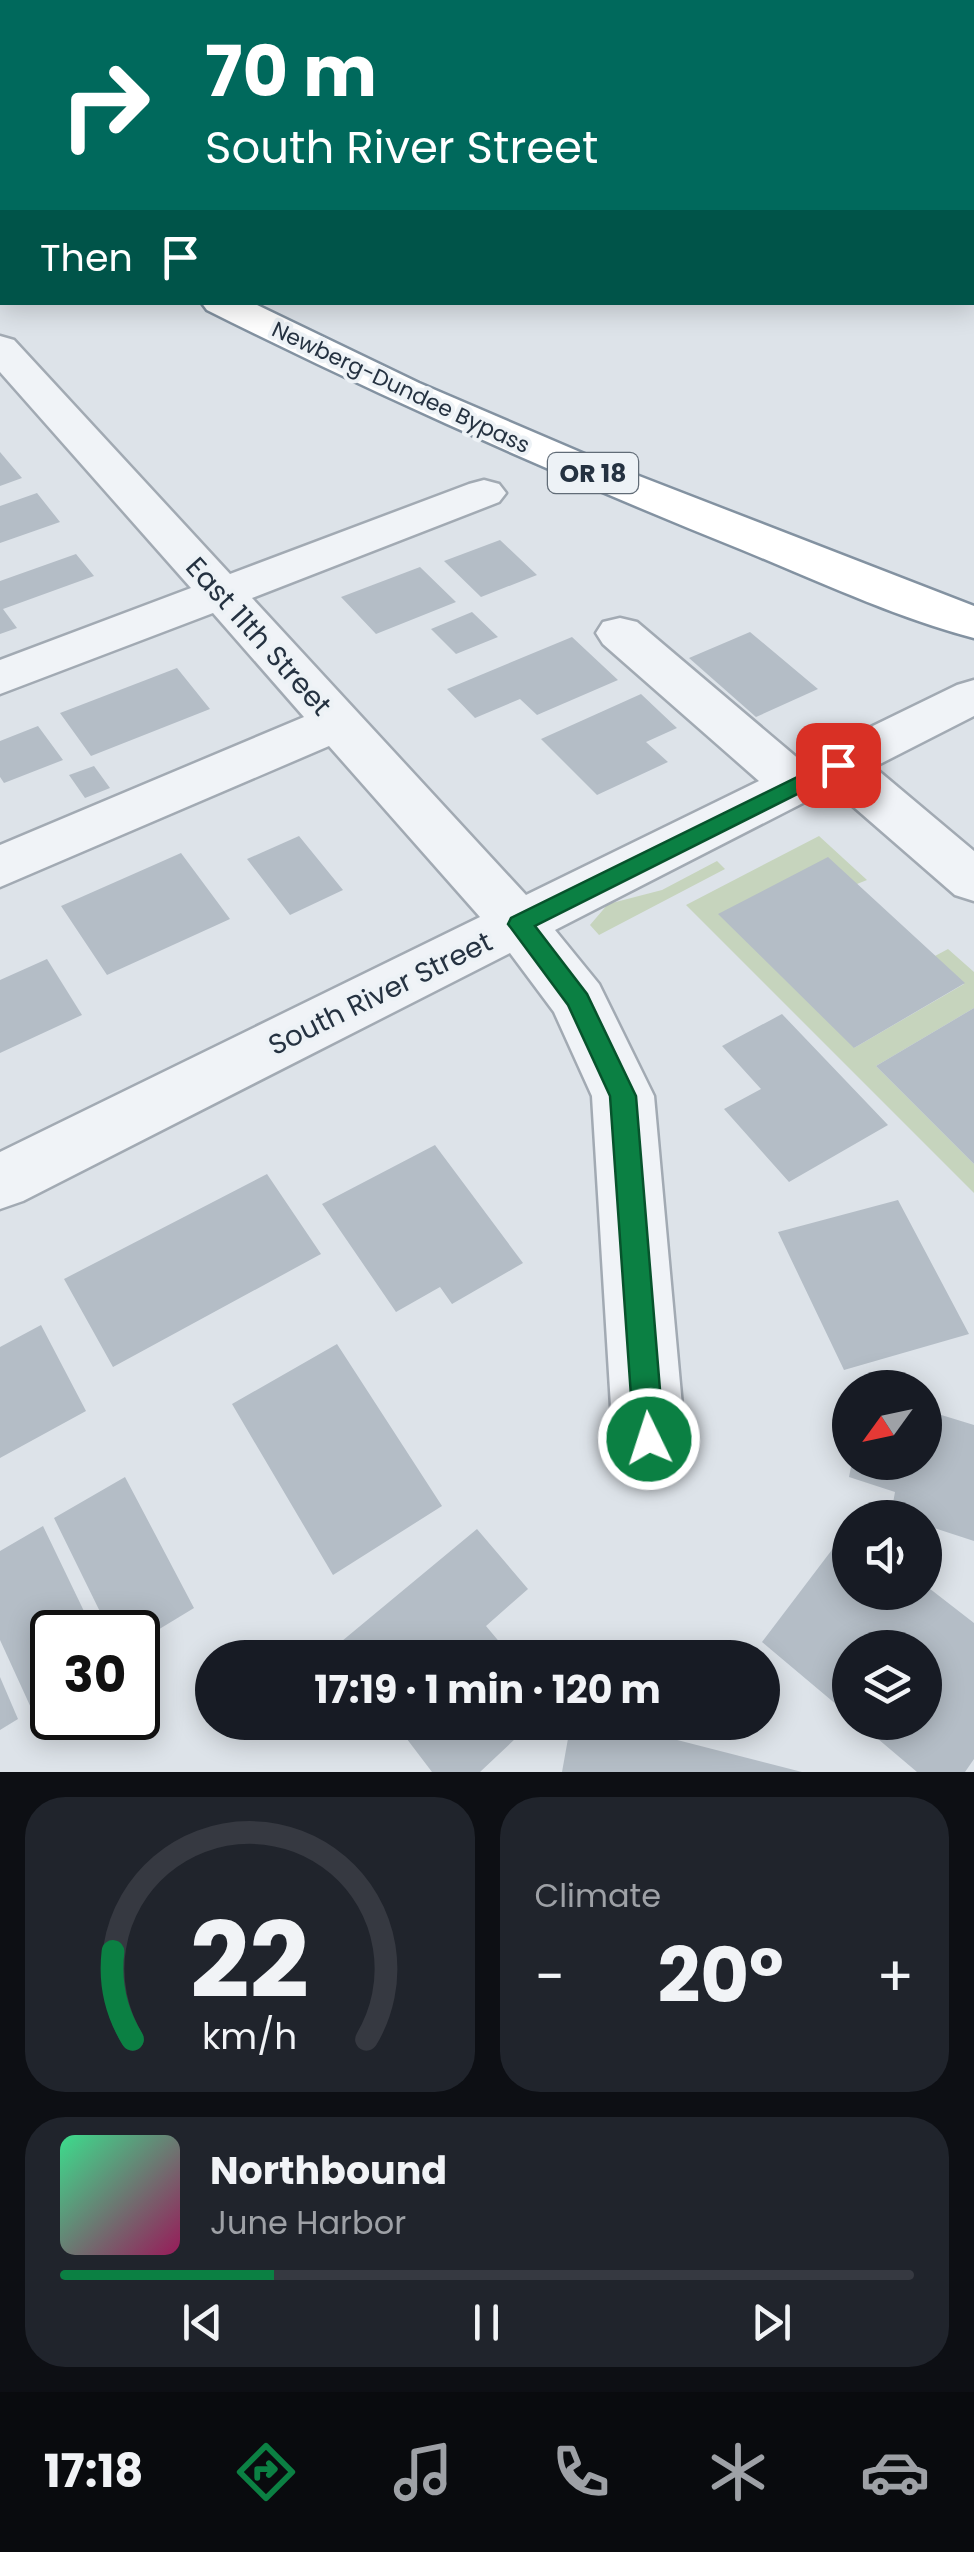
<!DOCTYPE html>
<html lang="en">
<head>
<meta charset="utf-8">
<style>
  body { margin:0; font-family:Poppins,sans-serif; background:#20242c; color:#f1f3f6; height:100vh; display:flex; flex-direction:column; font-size:38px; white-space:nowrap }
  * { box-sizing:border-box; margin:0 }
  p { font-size:32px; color:#9ea1a6 }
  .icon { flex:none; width:55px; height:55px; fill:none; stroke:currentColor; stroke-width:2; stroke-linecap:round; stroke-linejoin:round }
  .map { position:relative; height:1772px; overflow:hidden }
  .details { display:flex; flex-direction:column; gap:25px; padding:25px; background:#0d0f14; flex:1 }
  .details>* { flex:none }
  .hud { position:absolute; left:0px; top:0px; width:975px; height:305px; box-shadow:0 5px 25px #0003; background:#00695c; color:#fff; overflow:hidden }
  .needle { width:65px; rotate:237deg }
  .controls { position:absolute; left:832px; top:1370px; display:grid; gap:20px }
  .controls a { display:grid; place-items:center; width:110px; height:110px; border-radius:50%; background:#171b24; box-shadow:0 5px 25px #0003; font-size:50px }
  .speed { position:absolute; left:30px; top:1610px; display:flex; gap:20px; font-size:50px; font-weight:700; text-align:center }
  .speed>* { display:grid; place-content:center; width:130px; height:130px; border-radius:50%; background:#171b24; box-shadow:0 5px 25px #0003; line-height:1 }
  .speed .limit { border:5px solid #111; border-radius:15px; background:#fff; color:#111 }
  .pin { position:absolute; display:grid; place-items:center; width:85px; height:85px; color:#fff; margin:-42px; border-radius:20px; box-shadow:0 5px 15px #0006 }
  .me { position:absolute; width:110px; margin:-55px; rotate:356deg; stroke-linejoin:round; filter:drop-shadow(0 0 8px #0008) }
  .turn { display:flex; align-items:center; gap:35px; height:210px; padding:0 40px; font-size:45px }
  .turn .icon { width:130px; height:130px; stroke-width:2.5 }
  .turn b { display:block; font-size:70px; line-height:85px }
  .then { display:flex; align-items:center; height:95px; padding:0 40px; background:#0003; gap:20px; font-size:38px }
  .big { font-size:75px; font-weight:700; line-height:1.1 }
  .details .widget { flex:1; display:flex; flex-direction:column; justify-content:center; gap:15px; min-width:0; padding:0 35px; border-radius:40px; background:#20242c }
  .details .dial { align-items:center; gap:0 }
  .dial svg { height:260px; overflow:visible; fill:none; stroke:#363941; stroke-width:7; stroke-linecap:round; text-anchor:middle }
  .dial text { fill:#f1f3f6; stroke:none }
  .song { display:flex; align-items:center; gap:30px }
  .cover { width:120px; height:120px; border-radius:15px; background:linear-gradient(135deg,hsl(150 70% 55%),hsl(330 70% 35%)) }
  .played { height:10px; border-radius:5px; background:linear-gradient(90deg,#0b8043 25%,#363941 25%) }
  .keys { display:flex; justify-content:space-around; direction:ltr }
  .heat { display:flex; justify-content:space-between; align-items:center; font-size:55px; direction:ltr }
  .details .tiles { flex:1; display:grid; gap:25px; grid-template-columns:1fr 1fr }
  .widget:last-child { grid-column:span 2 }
  .trip { position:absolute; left:195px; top:1640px; width:585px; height:100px; border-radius:50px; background:#171b24; box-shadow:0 5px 25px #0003; font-weight:700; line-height:100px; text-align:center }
  .tabs { display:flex; height:160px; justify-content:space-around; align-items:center; background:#090b0e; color:#9ea1a6 }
  .tabs .icon { width:70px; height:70px }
  .tabs .active { color:#0b8043 }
  .tabs b { font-size:45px; color:#f1f3f6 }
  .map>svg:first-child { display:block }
  .green { fill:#c6d4bd }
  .building { fill:#b4bdc6 }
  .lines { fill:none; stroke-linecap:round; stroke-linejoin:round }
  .minor-casing { stroke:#a2aab3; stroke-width:5 }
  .highway-casing { stroke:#8392a1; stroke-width:5 }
  .minor { fill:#f0f3f7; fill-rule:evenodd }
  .highway { fill:#fff; fill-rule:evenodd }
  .route { fill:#0b8043; stroke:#07532c; stroke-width:2.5 }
  .labels { text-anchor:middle; stroke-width:8; stroke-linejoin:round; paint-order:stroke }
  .far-street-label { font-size:22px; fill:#253241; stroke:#edf2f6 }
  .shield { fill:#edf2f6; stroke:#616c77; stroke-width:2.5 }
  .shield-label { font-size:25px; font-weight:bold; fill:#253241 }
  .street-label { font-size:28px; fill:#253241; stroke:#edf2f6 }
</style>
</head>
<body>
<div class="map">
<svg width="974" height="1772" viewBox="0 0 974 1772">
  <rect width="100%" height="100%" fill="#dde3e9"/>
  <path class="green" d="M819,836L867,880L857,884L854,1048L964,984L935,956L948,949L974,972V1008L876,1066L974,1164V1193L686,905Z
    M717,861L725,869L599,935L590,925L608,904L662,890Z"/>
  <path class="building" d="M0,452L22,478L0,486Z
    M37,493L60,522L0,543V506Z
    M500,540L537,575L481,597L444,561Z
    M76,554L94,576L3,609L17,628L0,634V581Z
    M420,567L456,602L376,634L341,597Z
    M472,612L498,637L456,654L431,629Z
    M750,632L818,689L756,717L689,658Z
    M572,637L618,680L537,715L520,699L475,718L447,689Z
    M177,668L210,709L91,756L60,713Z
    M641,694L677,728L646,742L668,762L597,795L541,739Z
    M38,726L63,760L4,783L0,777V741Z
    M94,766L110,788L85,798L69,775Z
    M299,836L343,890L290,915L247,859Z
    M181,853L230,919L107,975L61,906Z
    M828,857L965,983L854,1048L718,914Z
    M47,959L82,1015L0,1053V980Z
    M974,1008V1164L876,1066Z
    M782,1014L888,1125L789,1182L724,1109L761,1089L722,1046Z
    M435,1145L523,1263L452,1304L440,1287L396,1312L322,1204Z
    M267,1174L321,1254L113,1367L64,1279Z
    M898,1200L969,1334L844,1370L778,1232Z
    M41,1325L86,1411L0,1458V1347Z
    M337,1344L442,1506L333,1575L232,1404Z
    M925,1410L974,1425V1541L925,1525V1518L891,1514L895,1492L849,1477L852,1462H925Z
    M125,1477L194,1608L138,1642V1632H110L54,1518Z
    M43,1526L94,1632H52V1698L32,1710L0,1640V1551Z
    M850,1526V1592H925V1585L974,1623V1759L965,1772H917L858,1722H925V1648H850V1716L762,1642Z
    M477,1529L528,1589L486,1626L513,1658H345L336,1646Z
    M0,1677L18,1719L0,1730Z
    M394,1722H533L480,1772H432Z
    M571,1722H607L802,1772H562Z"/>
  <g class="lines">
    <g class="minor-casing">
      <path id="minor" d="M0,336L14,340L230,574L469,484L484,480L499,484L506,493L499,502L252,598L526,895L759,781L603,644L596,633L603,622L620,618L637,622L801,761L957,685L974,680V716L874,767L974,851V901L955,895L832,788L555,930L599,984L654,1096L685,1439L674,1463L649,1473L624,1463L613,1439L592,1096L554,1012L510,953L23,1201L0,1209V1152L480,917L329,746L0,887V845L304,717L213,613L0,694V660L191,588L0,372Z"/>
    </g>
    <g class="highway-casing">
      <path id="highway" d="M0,168H2V189H0Z
        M201,302H251L419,383L608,464L974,606V638C894,617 816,580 740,549C559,476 381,397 207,310Z"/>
    </g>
    <use href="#minor" class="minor"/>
    <use href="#highway" class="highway"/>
  </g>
  <path class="route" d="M838,757L848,765L845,770L535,926L587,994L636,1096L664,1439L659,1449L649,1453L639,1449L634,1439L610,1096L568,1005L508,924L511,918Z"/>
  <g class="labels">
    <g class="far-street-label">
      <text transform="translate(401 387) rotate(25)" y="8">Newberg-Dundee Bypass</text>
    </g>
    <rect class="shield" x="548" y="453" width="90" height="40" rx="8"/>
    <g class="shield-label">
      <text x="593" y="482">OR 18</text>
    </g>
    <g class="street-label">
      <text transform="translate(259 636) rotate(48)" y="10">East 11th Street</text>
      <text transform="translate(380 993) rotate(-26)" y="10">South River Street</text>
    </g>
  </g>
</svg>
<div class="controls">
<a><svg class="needle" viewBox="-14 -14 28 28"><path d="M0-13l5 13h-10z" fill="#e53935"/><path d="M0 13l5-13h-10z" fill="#9ea1a6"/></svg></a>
<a><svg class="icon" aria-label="sound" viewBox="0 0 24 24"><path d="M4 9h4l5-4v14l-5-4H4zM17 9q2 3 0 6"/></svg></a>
<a><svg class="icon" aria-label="layers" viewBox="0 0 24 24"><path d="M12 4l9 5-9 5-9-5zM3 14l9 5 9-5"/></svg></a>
</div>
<div class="speed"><div class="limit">30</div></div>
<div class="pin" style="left:838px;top:765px;background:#d93025"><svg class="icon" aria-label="arrive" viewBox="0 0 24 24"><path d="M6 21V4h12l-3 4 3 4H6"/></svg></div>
<svg class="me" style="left:649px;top:1439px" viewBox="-20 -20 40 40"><circle r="17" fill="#0b8043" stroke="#fff" stroke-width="3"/><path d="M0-11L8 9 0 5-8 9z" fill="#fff"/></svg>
<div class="trip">17:19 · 1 min · 120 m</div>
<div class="hud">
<div class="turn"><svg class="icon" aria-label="right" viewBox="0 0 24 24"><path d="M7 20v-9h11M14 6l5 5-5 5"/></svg><div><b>70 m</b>South River Street</div></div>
<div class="then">Then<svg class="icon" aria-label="arrive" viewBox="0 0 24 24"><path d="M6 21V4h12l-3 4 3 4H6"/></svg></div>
</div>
</div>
<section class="details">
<div class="tiles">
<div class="widget dial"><svg viewBox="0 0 100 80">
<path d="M14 69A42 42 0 1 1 86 69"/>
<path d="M14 69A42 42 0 0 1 8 42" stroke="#0b8043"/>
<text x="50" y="56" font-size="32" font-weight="700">22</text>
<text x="50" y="72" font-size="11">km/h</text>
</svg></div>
<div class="widget"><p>Climate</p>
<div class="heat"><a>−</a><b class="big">20°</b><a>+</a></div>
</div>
<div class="widget">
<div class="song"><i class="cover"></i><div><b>Northbound</b><p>June Harbor</p></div></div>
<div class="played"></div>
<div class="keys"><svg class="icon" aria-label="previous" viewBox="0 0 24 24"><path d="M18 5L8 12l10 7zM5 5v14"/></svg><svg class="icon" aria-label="pause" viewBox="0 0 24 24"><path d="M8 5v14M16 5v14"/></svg><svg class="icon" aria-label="next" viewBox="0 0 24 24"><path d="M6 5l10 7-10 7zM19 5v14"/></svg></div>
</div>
</div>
</section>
<nav class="tabs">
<b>17:18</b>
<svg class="icon active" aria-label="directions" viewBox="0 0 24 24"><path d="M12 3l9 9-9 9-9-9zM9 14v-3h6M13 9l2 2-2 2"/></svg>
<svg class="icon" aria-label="music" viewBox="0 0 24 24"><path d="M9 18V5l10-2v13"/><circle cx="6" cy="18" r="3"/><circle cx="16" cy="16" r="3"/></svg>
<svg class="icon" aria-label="phone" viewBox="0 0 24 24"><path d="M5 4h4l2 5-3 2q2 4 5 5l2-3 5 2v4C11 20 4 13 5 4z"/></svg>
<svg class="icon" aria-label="climate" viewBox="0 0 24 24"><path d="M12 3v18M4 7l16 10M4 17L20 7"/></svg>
<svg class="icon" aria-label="car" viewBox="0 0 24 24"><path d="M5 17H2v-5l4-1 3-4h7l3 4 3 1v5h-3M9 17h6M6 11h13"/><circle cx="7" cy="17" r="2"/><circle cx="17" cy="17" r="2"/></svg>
</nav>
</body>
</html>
